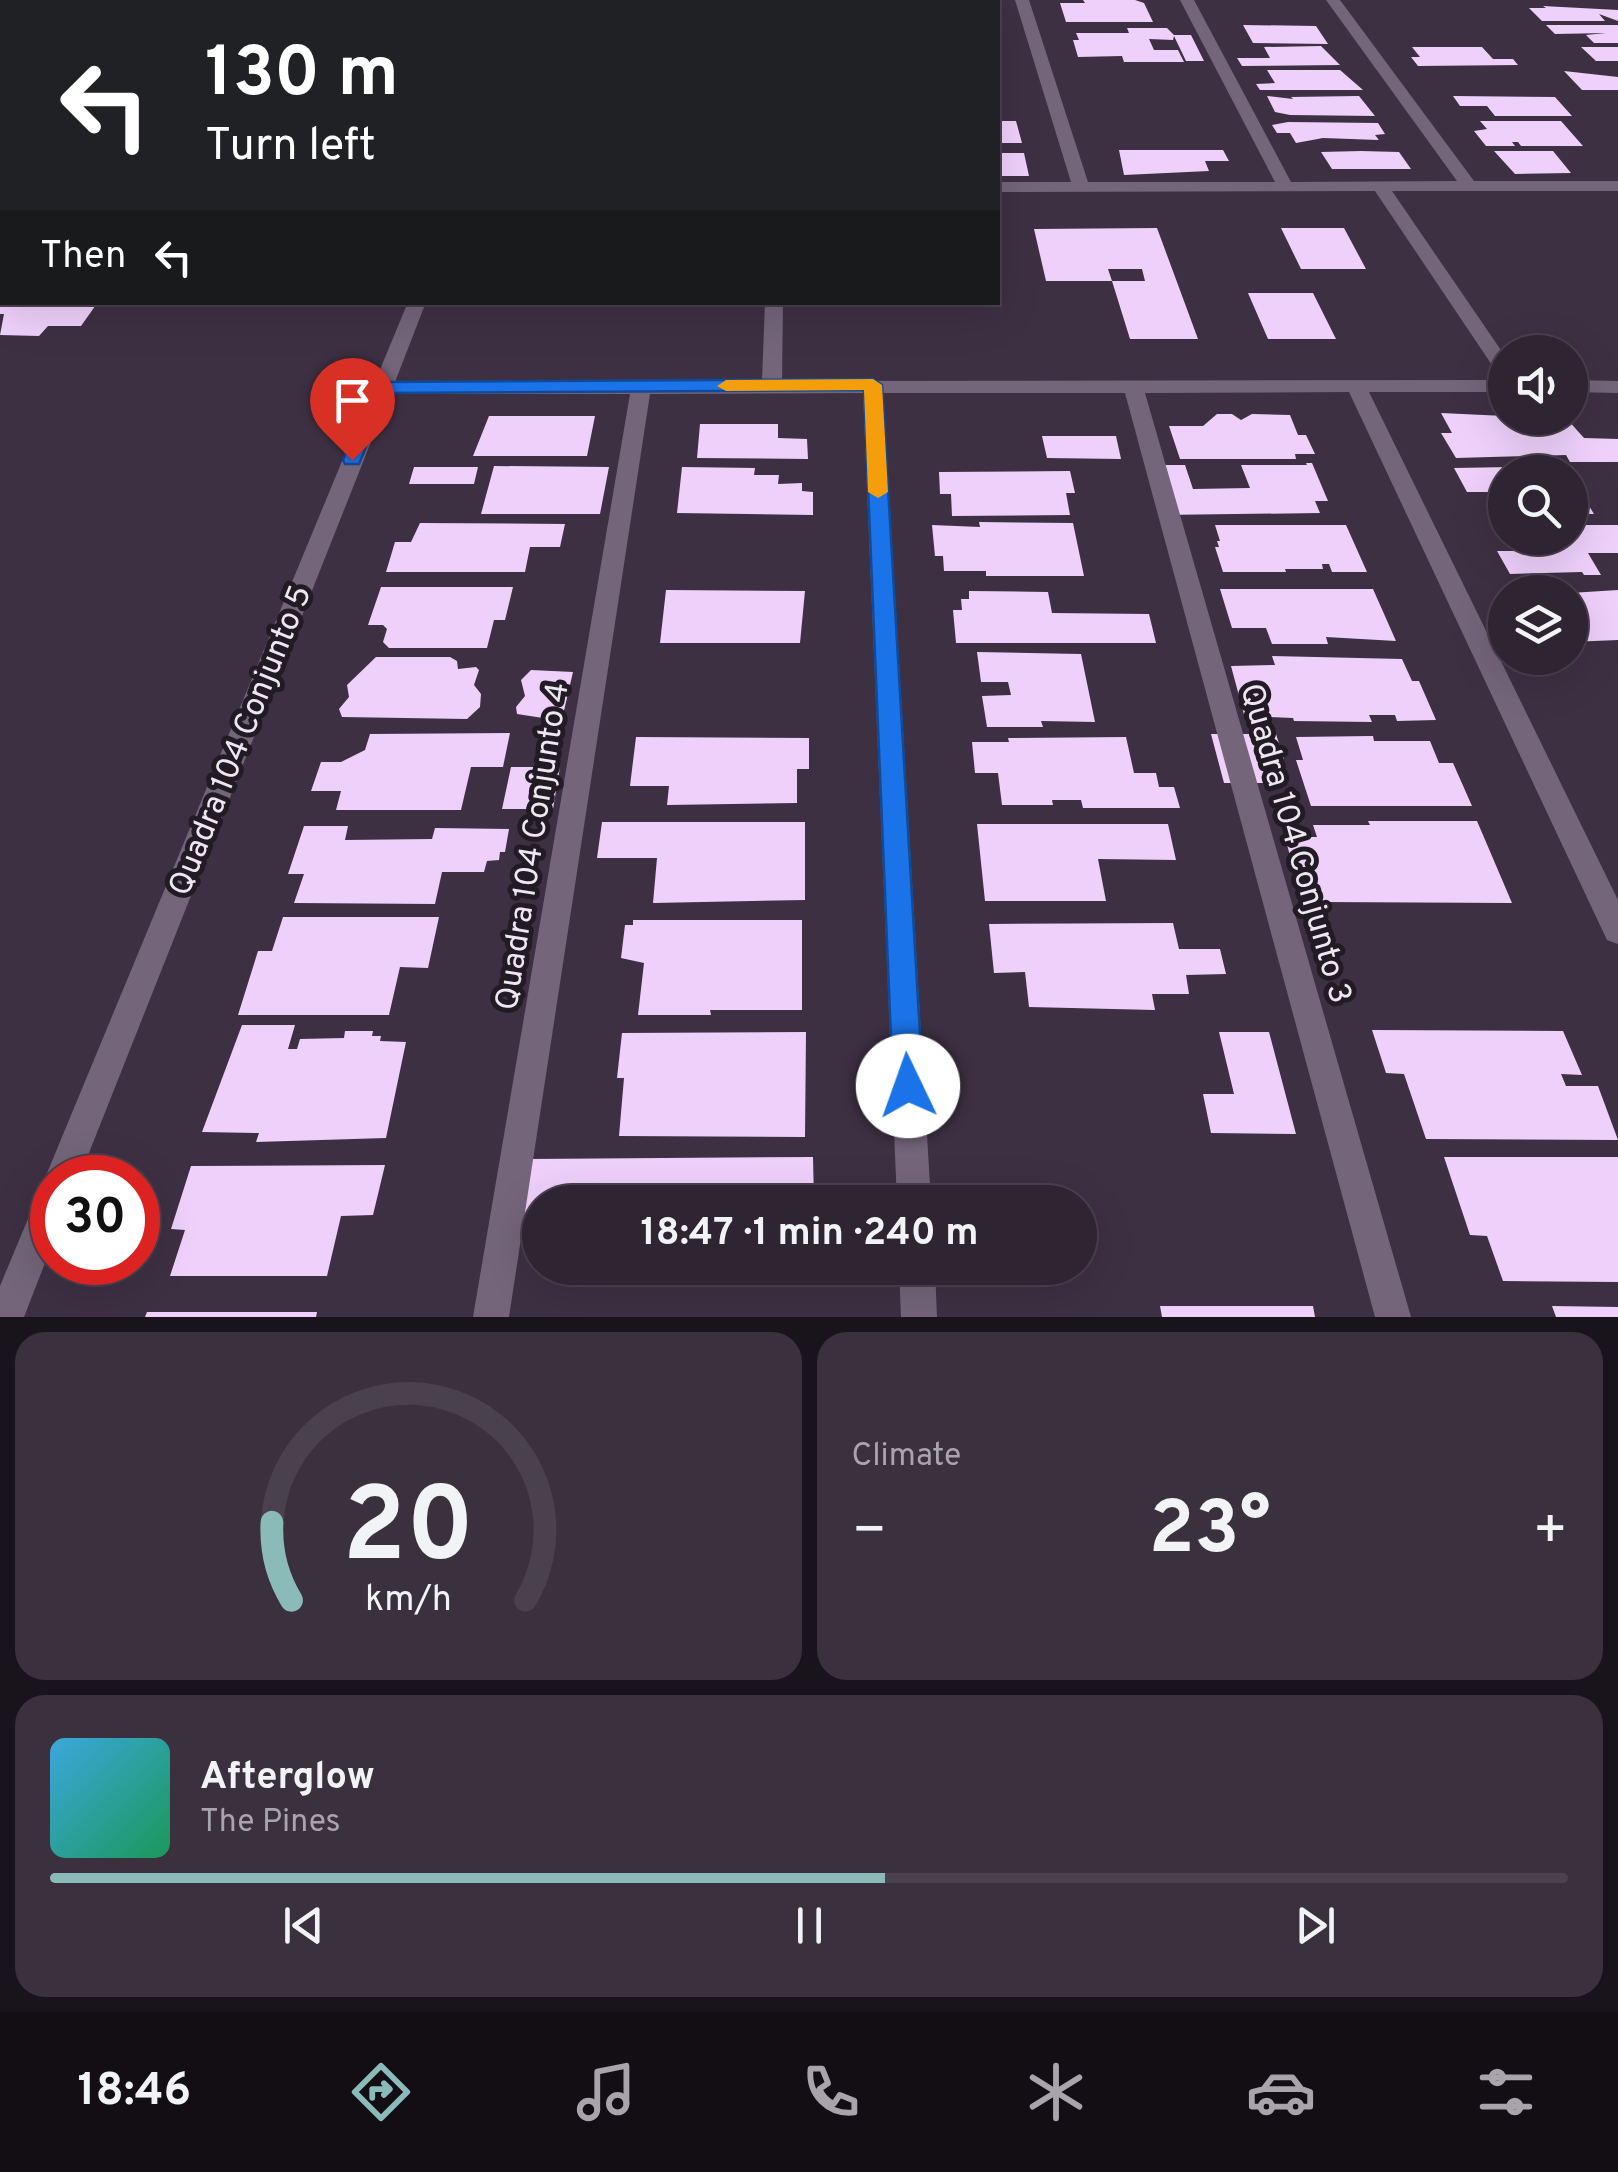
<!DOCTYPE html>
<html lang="en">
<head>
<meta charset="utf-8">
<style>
  body { margin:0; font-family:Overpass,sans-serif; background:#3a303e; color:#f1f3f6; height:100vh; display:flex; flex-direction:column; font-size:38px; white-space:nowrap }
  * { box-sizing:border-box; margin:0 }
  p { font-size:32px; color:#a7a4ac }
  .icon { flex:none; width:55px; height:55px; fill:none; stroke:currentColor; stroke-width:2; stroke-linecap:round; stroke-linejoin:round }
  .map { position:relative; height:1317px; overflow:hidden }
  .details { display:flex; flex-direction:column; gap:15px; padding:15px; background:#19141c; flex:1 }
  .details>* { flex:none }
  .top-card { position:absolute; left:0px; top:0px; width:1000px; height:305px; box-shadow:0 10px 40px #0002,0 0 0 2px #49414d; background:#202124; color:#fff; overflow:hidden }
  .controls { position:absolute; left:1488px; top:335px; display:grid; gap:20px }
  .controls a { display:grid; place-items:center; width:100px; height:100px; border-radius:50%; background:#2e2432; box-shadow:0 10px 40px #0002,0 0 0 2px #49414d; font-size:50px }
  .speed { position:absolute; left:30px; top:1155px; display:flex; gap:20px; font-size:50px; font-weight:700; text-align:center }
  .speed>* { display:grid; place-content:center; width:130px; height:130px; border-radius:50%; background:#2e2432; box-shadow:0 10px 40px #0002,0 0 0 2px #49414d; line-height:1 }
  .speed .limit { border:15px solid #d22; background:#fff; color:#111 }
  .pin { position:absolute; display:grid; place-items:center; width:85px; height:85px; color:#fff; margin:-102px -42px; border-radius:50% 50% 50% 0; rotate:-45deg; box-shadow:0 0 10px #0007 }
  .pin .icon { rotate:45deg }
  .me { position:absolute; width:110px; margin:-55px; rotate:357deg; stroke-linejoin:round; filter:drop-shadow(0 0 8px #0008) }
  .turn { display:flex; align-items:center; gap:35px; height:210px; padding:0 40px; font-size:45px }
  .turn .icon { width:130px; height:130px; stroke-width:2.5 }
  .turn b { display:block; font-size:70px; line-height:85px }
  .then { display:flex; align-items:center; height:95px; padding:0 40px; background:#0003; gap:20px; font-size:38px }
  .big { font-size:75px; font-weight:700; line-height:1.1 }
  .details .tile { flex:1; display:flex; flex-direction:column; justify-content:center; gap:15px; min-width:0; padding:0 35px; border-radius:30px; background:#3a303e }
  .details .dial { align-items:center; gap:0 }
  .dial svg { height:260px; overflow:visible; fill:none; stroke:#49414d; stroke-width:7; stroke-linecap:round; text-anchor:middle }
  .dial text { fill:#f1f3f6; stroke:none }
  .song { display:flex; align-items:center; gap:30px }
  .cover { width:120px; height:120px; border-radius:15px; background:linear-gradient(135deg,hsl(200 70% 55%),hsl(150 70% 35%)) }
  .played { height:10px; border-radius:5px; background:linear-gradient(90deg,#8bbbb9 55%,#49414d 55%) }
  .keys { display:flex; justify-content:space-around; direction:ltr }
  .heat { display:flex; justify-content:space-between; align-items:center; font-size:55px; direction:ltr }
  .details .tiles { flex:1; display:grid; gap:15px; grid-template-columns:1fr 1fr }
  .tile:last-child { grid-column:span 2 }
  .trip { position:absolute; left:522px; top:1185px; width:575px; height:100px; border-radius:50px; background:#2e2432; box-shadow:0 10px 40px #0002,0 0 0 2px #49414d; font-weight:700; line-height:100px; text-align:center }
  .menu { display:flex; height:160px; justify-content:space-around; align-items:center; background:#120e14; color:#a7a4ac }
  .menu .icon { width:70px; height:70px }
  .menu .current { color:#8bbbb9 }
  .menu b { font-size:45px; color:#f1f3f6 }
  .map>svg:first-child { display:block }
  .building { fill:#efd0fb }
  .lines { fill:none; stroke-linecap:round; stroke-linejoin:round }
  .street { fill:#74657a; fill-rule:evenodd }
  .route { fill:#1a73e8; stroke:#114b97; stroke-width:2.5 }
  .slow { fill:#f59e0b }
  .labels { text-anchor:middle; stroke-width:10; stroke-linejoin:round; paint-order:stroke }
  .street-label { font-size:32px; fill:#efe6f2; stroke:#211b24 }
</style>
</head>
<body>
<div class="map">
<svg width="1618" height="1317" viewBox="0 0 1618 1317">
  <rect width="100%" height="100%" fill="#3e3043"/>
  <path class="building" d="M1083,0H1135L1144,3L1153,22H1066L1060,3H1085Z
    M1543,6L1618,10V21L1599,14L1605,21H1542L1529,8H1546Z
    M1243,25L1316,26L1328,44L1253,43Z
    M1546,25H1618V43H1594L1586,35L1606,33L1555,34Z
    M1127,28H1167L1174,35H1191L1204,61H1186L1174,36L1173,40L1149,39L1154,50H1178L1184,62H1124L1122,56L1078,57L1073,40H1079L1076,33H1129Z
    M1321,46L1340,65L1242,66L1237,58H1270L1264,47Z
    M1412,47H1482L1493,59H1513L1518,65L1418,66L1411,57H1420Z
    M1581,47H1618V61H1596Z
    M1267,70H1340L1363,90H1260L1256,84L1275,83Z
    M1564,71L1618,77V90H1582Z
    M1267,96L1293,99L1291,97L1359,96L1375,116L1290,115L1275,112Z
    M1453,96L1555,97L1572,116H1495L1487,106H1460Z
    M998,121H1016L1022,143H998Z
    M1480,121H1561L1583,146H1521L1518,142H1512L1515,146H1486L1474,131L1487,129Z
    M1288,122L1378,123L1385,134L1375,135L1379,140L1323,138L1296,143L1290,133H1277L1272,125Z
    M1119,150H1223L1229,161H1205L1209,171L1124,175Z
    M1361,151L1399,152L1411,169H1332L1321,152Z
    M1494,151H1553L1571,173L1515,174Z
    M998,153H1024L1029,176H998Z
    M1157,228L1198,339H1130L1112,281H1145L1142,269H1108L1112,281H1046L1034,229Z
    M1281,228H1344L1366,269H1301Z
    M1248,293H1313L1336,339H1268Z
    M14,302H98L81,326H48L39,336L0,335L4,314H0V306Z
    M1441,413L1567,419L1584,438L1618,439V462H1570L1566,455L1456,458L1441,433H1452Z
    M1217,414H1232L1241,420L1252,414L1290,415L1298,435H1306L1315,454H1295L1296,459H1180L1169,426H1203Z
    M489,416H595L587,456H473Z
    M700,424H778V438L807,439L808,459L697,458Z
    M1042,436H1116L1121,459L1047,458Z
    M1306,463H1312L1328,501H1315L1320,513L1161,515L1147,465H1185L1193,489L1250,488L1241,465H1307Z
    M494,466L609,467L600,514H481Z
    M1572,466L1584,485H1576L1594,514H1570V472H1505V507L1492,492H1467L1454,468Z
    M414,467H478L474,484H409Z
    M682,467L755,468L754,475H779L778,484L802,483V491L813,492V515L677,513Z
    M1070,471L1075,493H1066L1070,515L952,516L951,494H940L939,472Z
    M979,522L1073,523L1084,576H986V571H944L943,556H935L932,525L980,527Z
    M420,523L565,524L560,547H530L525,572H386L395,542H411Z
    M1215,525H1346L1367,572H1332L1329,564H1322L1323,569H1285L1286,572H1223L1215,547H1219L1217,541H1220Z
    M1570,525H1618V553H1588L1601,575H1584L1582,572L1510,574L1497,551H1522L1517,541L1531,542L1529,538H1570Z
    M381,587H513L505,620H494L487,648H389L383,642L387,629L383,625H368Z
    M1220,589H1373L1396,641L1326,637L1328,644H1272L1266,628H1232Z
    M666,590L805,591L800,643H660Z
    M1618,590V640L1570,642V593Z
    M969,591L1048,592L1052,613L1149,614L1156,643H956L953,610H962L961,599H969Z
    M977,652L1081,654L1095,722L1041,721L1043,727H987L982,696L1011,695L1008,682H981Z
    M1272,656L1402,659L1412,681H1419L1436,720L1397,721L1395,715H1369L1372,722L1294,721L1293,718L1270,717L1266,706L1258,707L1263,722H1246L1231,666L1275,665Z
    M376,657H450L457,661L458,669L476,667L479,670L474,685L481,694L480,707L467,719L342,717L339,709L349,697L347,685Z
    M531,670L573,672L563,715L543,718L517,714L516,707L525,696L521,680Z
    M510,733L503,767H471L461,810H336L341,791H311L321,762H341L365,750L370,734Z
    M1211,734H1276L1284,759L1259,758L1267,783H1224Z
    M1373,736L1374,741H1430L1439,763H1453L1472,806H1311L1296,760H1303L1296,737Z
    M636,737L809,738V769H797V803L667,805L669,786H630Z
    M1126,737L1134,773H1156L1159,787H1174L1180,808H1083L1081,800H1052L1053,805H1002L998,773H975L972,742H1009L1008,738Z
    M511,767H560L553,809H502Z
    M1368,821H1477L1512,903L1323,902L1311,867H1293L1285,837H1317L1313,825H1370Z
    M602,822H805V900L653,903L657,858H597Z
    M977,824H1168L1176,860L1098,859L1106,901H985Z
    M304,826H348L345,840L432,839L435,828L509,829L505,852H500L499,860L487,861L484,872H442L435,904L294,903L304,874H288Z
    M283,917H439L428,968L400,967L389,1015H238L258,951H272Z
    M633,920H802V1010H710L711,1015H638L644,963L621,958L625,925H633Z
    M1173,923L1179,949H1220L1226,974L1186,975L1189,994H1152L1155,1010L1029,1007L1025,972L994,973L989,924Z
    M242,1025H295L288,1049H297L300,1039L344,1038L345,1031H373L372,1036H381L380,1041L406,1042L386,1138L256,1142L259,1133L202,1132Z
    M1372,1030L1563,1031L1582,1075L1561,1074L1566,1086H1598L1618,1140L1426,1139L1404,1074L1386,1073Z
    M806,1032L805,1137L619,1136L624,1078H617L622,1033Z
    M1219,1032H1269L1296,1134L1211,1133L1203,1094H1234Z
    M813,1157L814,1202H540V1231H518L529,1159Z
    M1444,1157H1618V1282L1503,1281L1487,1236L1470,1235Z
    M385,1165L373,1215L341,1216L327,1276H170L185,1230L171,1229L191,1166Z
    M559,1268H742V1273L648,1274L558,1273Z
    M1160,1306H1313L1315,1317H1162Z
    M1552,1306L1618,1307V1317H1556Z
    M147,1312H317L316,1317H145Z"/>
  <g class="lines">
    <path class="street" d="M869,0H883V2H870Z
      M1015,0H1029L1088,182H1275L1180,0H1194L1291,182L1457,181L1326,0H1340L1474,181H1618V191H1392L1505,356V376L1498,374L1375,191L998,192V182H1071Z
      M408,302H426L395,382L762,381L765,302H783L782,381L1505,380V392H1369L1618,900V944L1607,940L1349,392L1145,393L1411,1317H1375L1125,393H883L931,1202H897L863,393L650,394L509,1317H473L630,394H390L79,1178H52V1245L24,1317H0V1286L40,1190L48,1186L45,1178Z
      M1570,380L1618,381V393L1570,392Z
      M899,1268H935L937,1317H901Z"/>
  </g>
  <path class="route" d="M873,379L882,385L923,1086L918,1096L908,1100L897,1096L893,1086L864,390L388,393L359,464H345L343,460L372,388L381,382Z"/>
  <path class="slow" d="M873,379L882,385L888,492L878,498L868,492L864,390L726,391L717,386L726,380Z"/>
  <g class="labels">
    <g class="street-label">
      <text transform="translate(239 740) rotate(-68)" y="11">Quadra 104 Conjunto 5</text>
      <text transform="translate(1297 843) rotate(74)" y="11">Quadra 104 Conjunto 3</text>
      <text transform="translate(531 846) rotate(-81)" y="11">Quadra 104 Conjunto 4</text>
    </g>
  </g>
</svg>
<div class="controls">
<a><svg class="icon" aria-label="sound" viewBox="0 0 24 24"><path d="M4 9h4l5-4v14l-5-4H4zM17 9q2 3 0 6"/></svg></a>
<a><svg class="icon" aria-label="search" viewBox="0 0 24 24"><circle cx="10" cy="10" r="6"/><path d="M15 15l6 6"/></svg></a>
<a><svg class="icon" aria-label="layers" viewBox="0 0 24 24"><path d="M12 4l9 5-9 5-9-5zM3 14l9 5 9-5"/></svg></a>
</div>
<div class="speed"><div class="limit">30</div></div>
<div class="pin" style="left:352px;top:460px;background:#d93025"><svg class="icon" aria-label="arrive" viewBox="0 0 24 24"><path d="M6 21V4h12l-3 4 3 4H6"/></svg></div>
<svg class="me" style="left:908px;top:1086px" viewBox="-20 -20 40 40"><circle r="19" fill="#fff"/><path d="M0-13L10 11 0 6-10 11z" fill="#1a73e8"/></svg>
<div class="trip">18:47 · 1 min · 240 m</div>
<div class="top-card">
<div class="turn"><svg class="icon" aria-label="left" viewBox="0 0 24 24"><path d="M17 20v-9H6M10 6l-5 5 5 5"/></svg><div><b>130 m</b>Turn left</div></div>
<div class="then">Then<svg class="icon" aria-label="left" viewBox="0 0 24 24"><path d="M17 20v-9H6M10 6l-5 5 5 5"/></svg></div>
</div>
</div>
<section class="details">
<div class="tiles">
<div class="tile dial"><svg viewBox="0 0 100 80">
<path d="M14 69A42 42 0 1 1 86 69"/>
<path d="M14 69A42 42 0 0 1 8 45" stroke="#8bbbb9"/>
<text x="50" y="56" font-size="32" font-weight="700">20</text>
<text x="50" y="72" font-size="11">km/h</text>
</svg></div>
<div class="tile"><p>Climate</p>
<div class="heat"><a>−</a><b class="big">23°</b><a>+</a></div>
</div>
<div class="tile">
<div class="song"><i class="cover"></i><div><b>Afterglow</b><p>The Pines</p></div></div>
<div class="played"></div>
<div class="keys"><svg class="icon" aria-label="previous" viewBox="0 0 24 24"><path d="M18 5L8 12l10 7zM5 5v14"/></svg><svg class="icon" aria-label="pause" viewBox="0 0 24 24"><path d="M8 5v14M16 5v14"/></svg><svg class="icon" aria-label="next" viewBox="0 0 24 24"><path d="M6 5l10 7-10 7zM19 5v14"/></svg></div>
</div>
</div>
</section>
<nav class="menu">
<b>18:46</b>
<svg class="icon current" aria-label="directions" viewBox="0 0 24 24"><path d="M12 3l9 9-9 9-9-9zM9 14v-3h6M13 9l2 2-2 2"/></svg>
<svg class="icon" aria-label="music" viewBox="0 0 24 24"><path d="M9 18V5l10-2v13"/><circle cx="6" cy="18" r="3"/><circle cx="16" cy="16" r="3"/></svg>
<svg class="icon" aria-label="phone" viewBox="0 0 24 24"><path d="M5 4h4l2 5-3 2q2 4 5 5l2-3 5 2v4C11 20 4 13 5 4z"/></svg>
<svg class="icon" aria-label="climate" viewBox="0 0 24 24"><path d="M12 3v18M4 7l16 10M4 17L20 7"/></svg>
<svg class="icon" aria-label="car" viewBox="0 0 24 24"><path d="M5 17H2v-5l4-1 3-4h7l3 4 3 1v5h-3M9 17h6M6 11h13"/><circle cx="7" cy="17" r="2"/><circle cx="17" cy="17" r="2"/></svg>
<svg class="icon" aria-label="filters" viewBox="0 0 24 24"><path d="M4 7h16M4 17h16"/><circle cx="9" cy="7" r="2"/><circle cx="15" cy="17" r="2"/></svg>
</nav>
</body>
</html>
